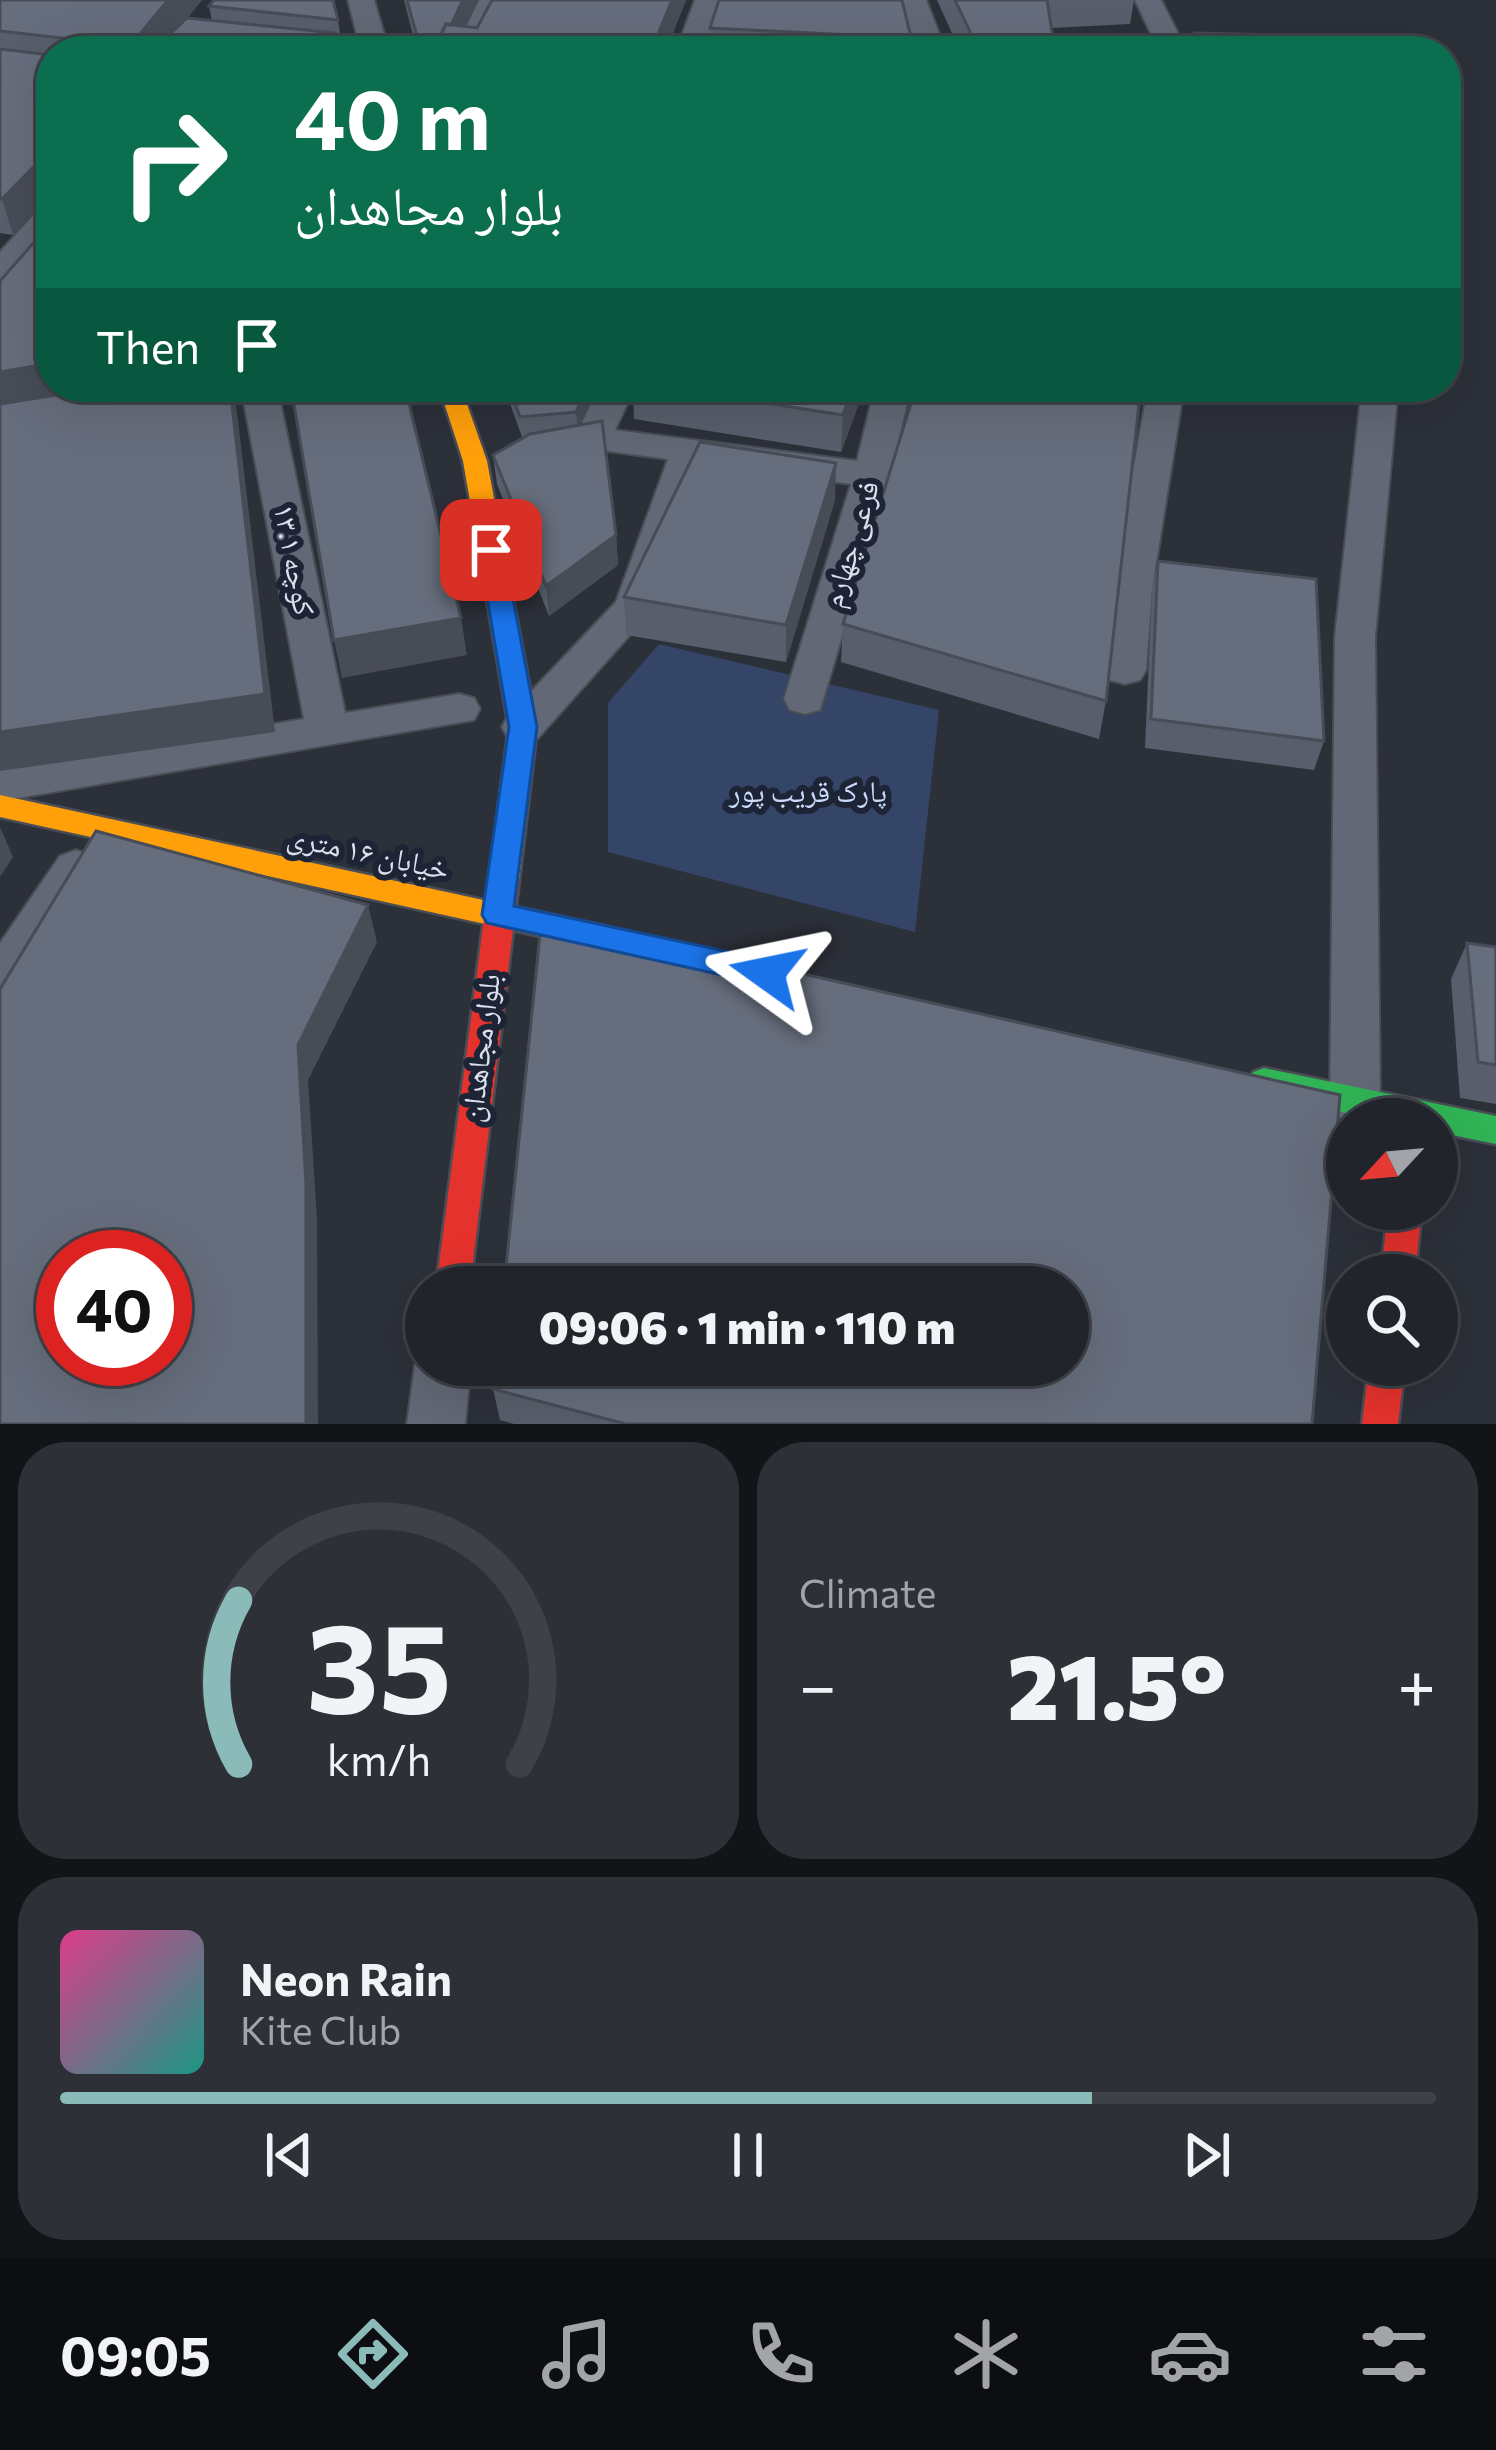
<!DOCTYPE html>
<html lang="en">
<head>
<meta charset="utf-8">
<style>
  body { margin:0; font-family:Commissioner,"Noto Naskh Arabic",sans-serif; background:#2d3037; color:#f1f3f6; height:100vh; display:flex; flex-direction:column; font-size:45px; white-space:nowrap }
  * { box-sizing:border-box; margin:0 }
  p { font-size:39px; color:#a2a4a9 }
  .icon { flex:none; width:66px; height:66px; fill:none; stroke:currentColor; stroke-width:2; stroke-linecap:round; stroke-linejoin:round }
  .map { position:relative; height:1424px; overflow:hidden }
  .panel { display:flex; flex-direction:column; gap:18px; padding:18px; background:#121418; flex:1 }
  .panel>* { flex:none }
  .banner { position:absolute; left:36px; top:36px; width:1425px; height:366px; border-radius:48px; box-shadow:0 12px 48px #0002,0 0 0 3px #3e4147; background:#0b6e4f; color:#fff; overflow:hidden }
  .needle { width:78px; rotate:244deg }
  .controls { position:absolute; left:1326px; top:1098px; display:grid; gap:24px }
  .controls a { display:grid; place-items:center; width:132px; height:132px; border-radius:50%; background:#21242b; box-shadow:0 12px 48px #0002,0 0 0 3px #3e4147; font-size:60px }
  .speed { position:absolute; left:36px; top:1230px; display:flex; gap:24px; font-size:60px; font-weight:700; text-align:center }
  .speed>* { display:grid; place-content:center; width:156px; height:156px; border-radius:50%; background:#21242b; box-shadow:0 12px 48px #0002,0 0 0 3px #3e4147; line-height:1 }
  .speed .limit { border:18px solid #d22; background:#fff; color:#111 }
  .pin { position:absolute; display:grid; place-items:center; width:102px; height:102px; color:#fff; margin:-51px; border-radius:24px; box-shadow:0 6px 18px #0006 }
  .me { position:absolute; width:132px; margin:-66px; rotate:282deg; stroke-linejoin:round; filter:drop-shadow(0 0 9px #0008) }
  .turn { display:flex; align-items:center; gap:42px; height:252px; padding:0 60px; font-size:54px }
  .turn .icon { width:156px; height:156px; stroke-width:2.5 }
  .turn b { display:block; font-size:84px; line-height:102px }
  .then { display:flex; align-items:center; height:114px; padding:0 60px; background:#0003; gap:24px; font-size:45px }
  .big { font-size:90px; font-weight:800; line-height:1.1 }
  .panel .tile { flex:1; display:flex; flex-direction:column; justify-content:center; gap:18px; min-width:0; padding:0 42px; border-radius:48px; background:#2d3037 }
  .panel .dial { align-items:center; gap:0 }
  .dial svg { height:312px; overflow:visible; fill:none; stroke:#3e4147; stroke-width:7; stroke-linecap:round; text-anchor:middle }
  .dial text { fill:#f1f3f6; stroke:none }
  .song { display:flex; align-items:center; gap:36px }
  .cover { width:144px; height:144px; border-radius:18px; background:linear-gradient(135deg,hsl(330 70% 55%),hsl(170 70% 35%)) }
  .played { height:12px; border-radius:6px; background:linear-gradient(90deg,#8bbbb9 75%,#3e4147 75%) }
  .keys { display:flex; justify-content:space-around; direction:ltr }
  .heat { display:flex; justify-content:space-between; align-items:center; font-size:66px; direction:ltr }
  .panel .tiles { flex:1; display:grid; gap:18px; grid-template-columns:1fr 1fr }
  .tile:last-child { grid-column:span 2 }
  .trip { position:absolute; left:405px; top:1266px; width:684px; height:120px; border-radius:60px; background:#21242b; box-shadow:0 12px 48px #0002,0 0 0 3px #3e4147; font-weight:800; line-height:120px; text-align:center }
  .menu { display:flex; height:192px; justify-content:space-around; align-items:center; background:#0d0e11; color:#a2a4a9 }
  .menu .icon { width:84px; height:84px }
  .menu .on { color:#8bbbb9 }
  .menu b { font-size:54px; color:#f1f3f6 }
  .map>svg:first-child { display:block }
  .green { fill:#354567 }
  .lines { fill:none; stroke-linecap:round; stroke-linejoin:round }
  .street-casing { stroke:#494d55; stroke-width:4 }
  .fast-casing { stroke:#494d55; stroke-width:5 }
  .slow-casing { stroke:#494d55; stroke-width:5 }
  .jam-casing { stroke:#494d55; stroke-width:5 }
  .street { fill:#626875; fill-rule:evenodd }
  .fast { fill:#30b455; fill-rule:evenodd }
  .slow { fill:#ff9f0a; fill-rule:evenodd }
  .jam { fill:#e5322d; fill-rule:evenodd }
  .wall { fill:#585e6b }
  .shaded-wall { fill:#474c57 }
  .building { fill:#666d7c; stroke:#474c57; stroke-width:3; fill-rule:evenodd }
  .route { fill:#1a73e8; stroke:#114b97; stroke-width:3 }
  .labels { text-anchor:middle; stroke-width:12; stroke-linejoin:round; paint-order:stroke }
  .street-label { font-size:30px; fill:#dbe1ec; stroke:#1c2435 }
  .park-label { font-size:30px; fill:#c9dafb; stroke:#1c2435 }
</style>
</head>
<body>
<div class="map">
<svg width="1496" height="1424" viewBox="0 0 1496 1424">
  <rect width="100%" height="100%" fill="#2c3039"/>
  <path class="green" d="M659,644L939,710L915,932L608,852V703Z"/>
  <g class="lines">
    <g class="street-casing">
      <path id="street" d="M348,0H374L389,51H361Z
        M475,0H501L470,49H450L446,43Z
        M695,0H721L704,51H676Z
        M900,0H926L946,51H918Z
        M1135,0H1161L1187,51H1159Z
        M51,206V234L12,278L0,281V252L40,208Z
        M241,387H277L345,713L459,694L474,698L480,709L474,720L0,801V769L304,719Z
        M599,387H635L615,430L857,461L875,387H911L890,475L820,710L805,714L790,710L784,699L851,484L703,464L654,608L538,738L523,742L508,738L502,727L508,716L616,602L668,459L593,449L547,458L534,455L529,447L534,439L579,429Z
        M1148,387H1184L1152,589L1146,670L1140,680L1125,684L1110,680L1104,670L1112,589Z
        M1362,387H1398L1375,637L1380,1102L1373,1117H1337L1330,1102L1335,637Z
        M76,850L92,856L99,868L17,996L0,1002V943L60,856Z
        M426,1345V1365H471L465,1424H407L415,1365Z"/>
    </g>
    <g class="fast-casing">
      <path id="fast" d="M1264,1068L1496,1116V1144L1437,1132V1119H1375L1264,1096L1253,1092L1248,1082L1253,1072Z"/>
    </g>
    <g class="slow-casing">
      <path id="slow" d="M439,387H461L487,461L537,727L519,880L514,888H494L489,880L509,727L463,461Z
        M0,795L617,929L628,932L632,941L628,950L617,953L0,817Z"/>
    </g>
    <g class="jam-casing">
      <path id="jam" d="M504,869L514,872L519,880L470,1287H436L489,880L494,872Z
        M1388,1209H1422L1415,1275H1381Z
        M1369,1365H1405L1398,1424H1362Z"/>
    </g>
    <use href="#street" class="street"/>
    <use href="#fast" class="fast"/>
    <use href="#slow" class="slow"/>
    <use href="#jam" class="jam"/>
  </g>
  <path class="wall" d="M0,0H202L187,18L212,21L209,6L338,20L342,46H337L338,51H51V194L13,235L0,233Z
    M404,0H479L466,26L477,28L686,0L666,50L671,51H417Z
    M937,0H1134L1130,24L1052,28L1055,51H960Z
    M710,28L911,38L910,51H710Z
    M1195,33L1294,51H1192Z
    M504,387H597L581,425L616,535L618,565L549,616L497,484L493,455L522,437Z
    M633,387H865L841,452L634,419Z
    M835,500L786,662L626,635L624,597Z
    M1158,561L1324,741L1314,770L1145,748L1152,590Z
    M843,624L1106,701L1099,739L841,662Z
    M1467,943L1496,947V1104L1460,1098L1451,979Z
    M493,1389L1312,1424H514L500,1420Z"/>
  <path class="shaded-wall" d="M168,0H202L162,51H131L130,46Z
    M463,0H479L454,51H437Z
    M672,0H686L666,51L652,49Z
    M51,149V194L13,235L2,199Z
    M51,363V387H144L3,410L0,400V372Z
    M230,387H232L236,404L275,732L0,771V732Z
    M587,387H597L578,432L576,412Z
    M853,387H865L841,452L843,415Z
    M836,463L835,500L786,662V625Z
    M616,535L618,565L549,616L546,586Z
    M461,618L467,655L342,678L334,640Z
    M0,827L13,857L0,877Z
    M368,905L377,942L308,1080L317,1218L318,1424H306L298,1045Z"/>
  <path class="building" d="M0,0H168L130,46L0,31Z
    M214,0H333L338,20L209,6Z
    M407,0H463L451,25L446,24L433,51H421Z
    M492,0H672L652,49L671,51H433L446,24L477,28Z
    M719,0H902L911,38L710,28Z
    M955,0H1047L1055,51H979Z
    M187,18L335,33L337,51H152Z
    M1195,33L1286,35L1294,51H1206Z
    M780,42L858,51H777Z
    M0,49L51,55V149L2,199H0Z
    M51,223V363L0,372V281Z
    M106,387H230L265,694L0,732V404Z
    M291,387H405L461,618L334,640Z
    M509,387H587L576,412L520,417Z
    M662,387H853L843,415Z
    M916,387H1141L1106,701L843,624Z
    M602,421L616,535L546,586L493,455L530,434Z
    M700,442L836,463L786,625L624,597Z
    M1158,561L1316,579L1324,741L1151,719Z
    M96,831L368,905L298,1045L306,1184V1424H0V989ZM63,1257H165V1359H63Z
    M542,915L1340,1095L1312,1424H626L493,1389L496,1365H1068V1287H504Z
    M1467,943L1496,947V1065L1478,1062Z"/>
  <path class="route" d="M491,541L504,550L537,727L514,906L767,960L778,964L782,973L778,981L767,985L487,923L482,915L509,727L479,550Z"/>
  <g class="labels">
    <g class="street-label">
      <text transform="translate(851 544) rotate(-73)" y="10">فرعی چهارم</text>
      <text transform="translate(294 560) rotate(79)" y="10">کوچه ۱۳.۱</text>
      <text transform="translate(368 853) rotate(12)" y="10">خیابان ۱۶ متری</text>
      <text transform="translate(481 1048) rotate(-83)" y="10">بلوار مجاهدان</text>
    </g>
    <g class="park-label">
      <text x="808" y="802">پارک قریب پور</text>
    </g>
  </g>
</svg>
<div class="controls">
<a><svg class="needle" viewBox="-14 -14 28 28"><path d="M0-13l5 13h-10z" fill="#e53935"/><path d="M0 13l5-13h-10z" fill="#a2a4a9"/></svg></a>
<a><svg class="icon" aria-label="search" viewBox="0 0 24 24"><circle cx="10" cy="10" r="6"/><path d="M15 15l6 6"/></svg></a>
</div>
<div class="speed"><div class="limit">40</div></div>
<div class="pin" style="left:491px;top:550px;background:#d93025"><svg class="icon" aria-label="arrive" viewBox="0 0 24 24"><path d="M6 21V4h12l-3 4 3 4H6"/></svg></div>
<svg class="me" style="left:767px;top:973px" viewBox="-20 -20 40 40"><path d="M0-17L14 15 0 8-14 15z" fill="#1a73e8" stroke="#fff" stroke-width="4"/></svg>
<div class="trip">09:06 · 1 min · 110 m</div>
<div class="banner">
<div class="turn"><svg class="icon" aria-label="right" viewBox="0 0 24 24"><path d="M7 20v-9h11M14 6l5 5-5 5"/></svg><div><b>40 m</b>بلوار مجاهدان</div></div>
<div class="then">Then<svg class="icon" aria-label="arrive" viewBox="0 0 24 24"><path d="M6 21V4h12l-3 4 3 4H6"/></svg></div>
</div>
</div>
<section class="panel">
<div class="tiles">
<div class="tile dial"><svg viewBox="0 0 100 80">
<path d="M14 69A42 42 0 1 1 86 69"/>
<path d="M14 69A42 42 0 0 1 14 27" stroke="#8bbbb9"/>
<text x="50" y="56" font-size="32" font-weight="700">35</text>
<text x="50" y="72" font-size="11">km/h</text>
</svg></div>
<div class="tile"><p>Climate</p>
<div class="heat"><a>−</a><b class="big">21.5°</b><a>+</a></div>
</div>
<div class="tile">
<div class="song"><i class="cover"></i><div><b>Neon Rain</b><p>Kite Club</p></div></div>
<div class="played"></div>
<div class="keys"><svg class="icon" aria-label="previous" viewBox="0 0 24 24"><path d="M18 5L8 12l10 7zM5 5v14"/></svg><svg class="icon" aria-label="pause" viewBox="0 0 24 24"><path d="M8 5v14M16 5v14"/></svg><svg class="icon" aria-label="next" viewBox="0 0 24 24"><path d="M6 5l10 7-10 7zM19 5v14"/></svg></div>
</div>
</div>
</section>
<nav class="menu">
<b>09:05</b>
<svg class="icon on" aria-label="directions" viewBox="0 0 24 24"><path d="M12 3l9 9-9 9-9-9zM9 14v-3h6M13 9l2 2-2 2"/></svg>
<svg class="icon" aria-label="music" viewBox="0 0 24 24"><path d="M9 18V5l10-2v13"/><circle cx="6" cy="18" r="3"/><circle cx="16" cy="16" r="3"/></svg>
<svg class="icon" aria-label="phone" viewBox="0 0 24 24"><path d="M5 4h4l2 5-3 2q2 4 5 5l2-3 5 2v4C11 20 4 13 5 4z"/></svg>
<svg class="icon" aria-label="climate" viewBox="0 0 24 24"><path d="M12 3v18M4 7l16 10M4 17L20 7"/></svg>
<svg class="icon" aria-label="car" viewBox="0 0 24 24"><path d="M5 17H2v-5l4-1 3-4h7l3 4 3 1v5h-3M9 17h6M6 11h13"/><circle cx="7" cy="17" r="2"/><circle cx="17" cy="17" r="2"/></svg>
<svg class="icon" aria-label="filters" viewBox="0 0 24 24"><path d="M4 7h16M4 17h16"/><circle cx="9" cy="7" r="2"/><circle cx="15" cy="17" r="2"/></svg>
</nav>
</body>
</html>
